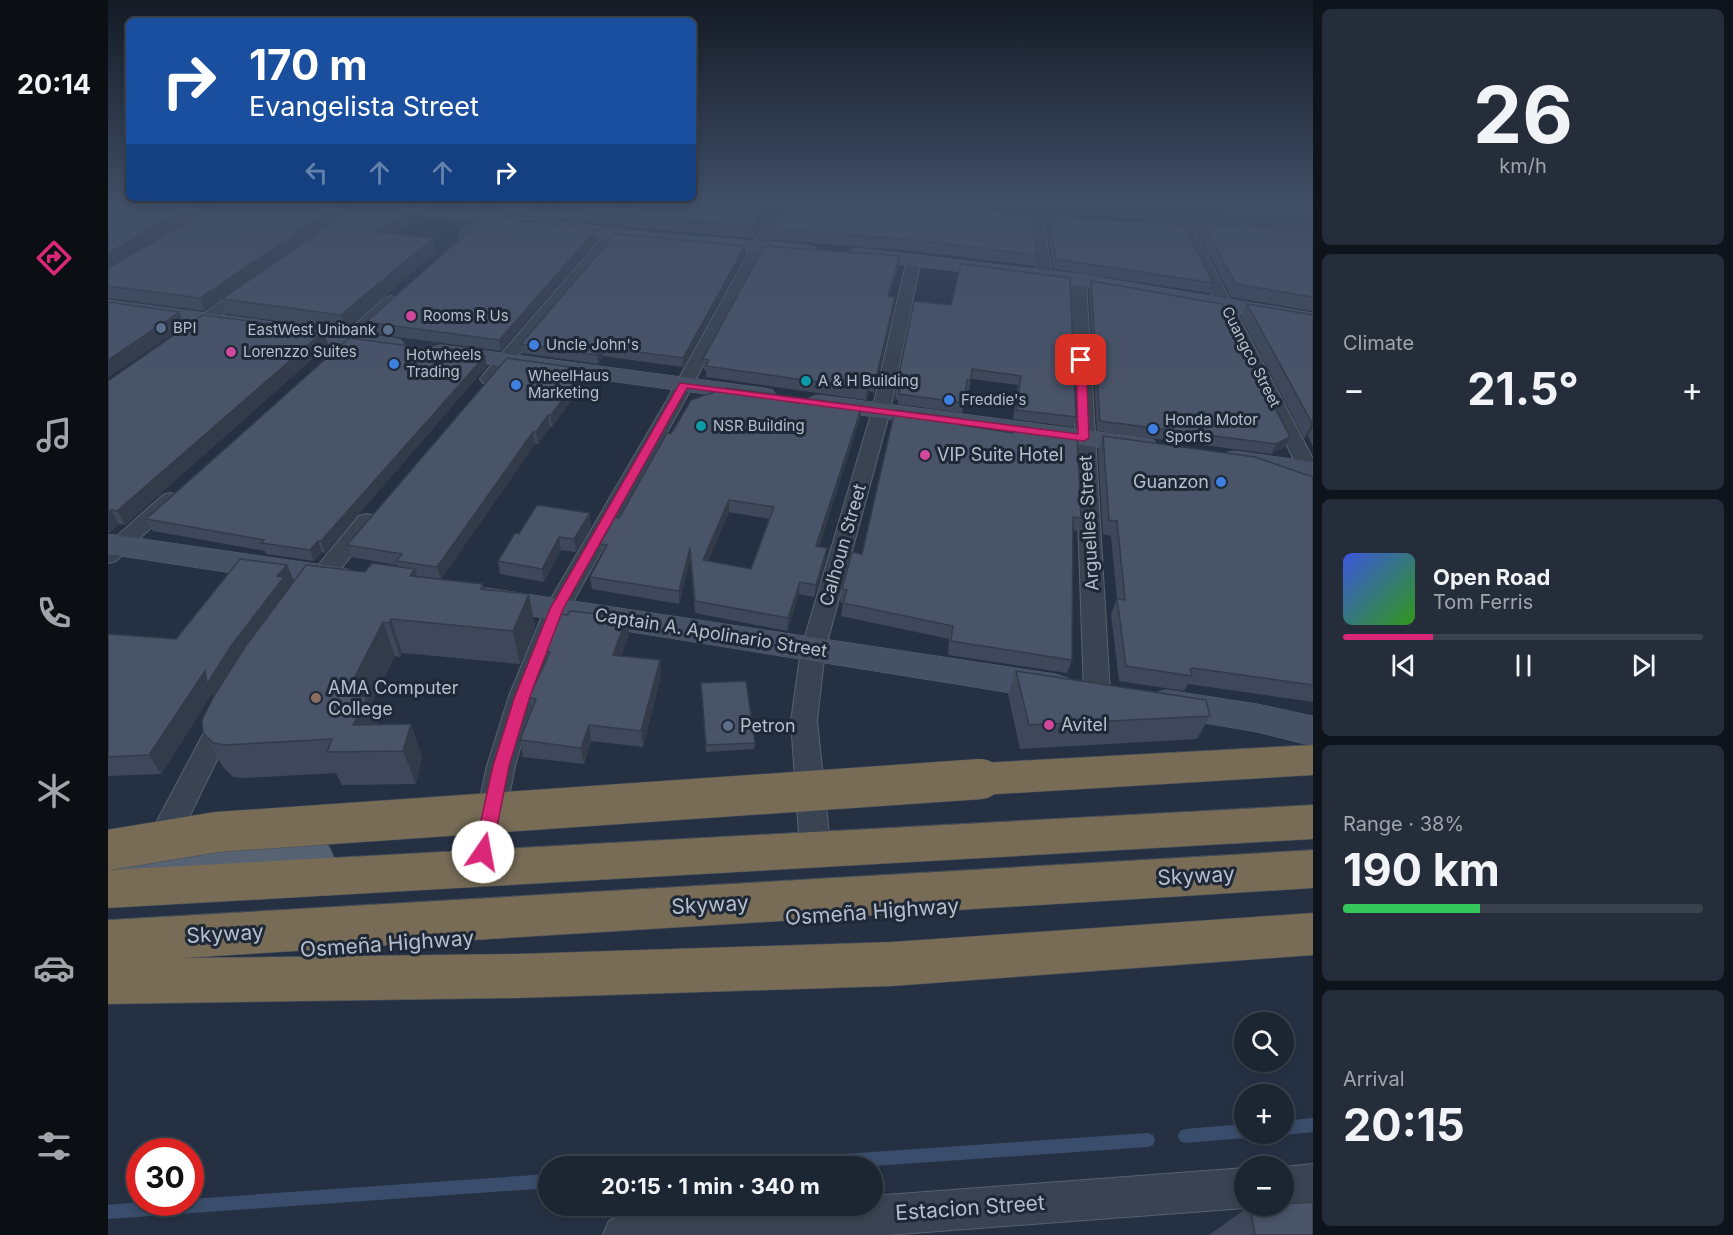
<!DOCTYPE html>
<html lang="en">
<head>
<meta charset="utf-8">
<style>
  body { margin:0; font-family:Inter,sans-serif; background:#252d3a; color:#f1f3f6; height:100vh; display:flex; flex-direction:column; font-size:22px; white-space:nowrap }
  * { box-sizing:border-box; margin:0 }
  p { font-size:20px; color:#a0a5ac }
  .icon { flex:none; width:33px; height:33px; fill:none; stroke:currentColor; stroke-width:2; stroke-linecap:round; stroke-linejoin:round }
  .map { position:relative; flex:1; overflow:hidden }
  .side { display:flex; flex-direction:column; gap:9px; padding:9px; background:#0f141c; width:420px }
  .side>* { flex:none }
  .banner { position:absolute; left:18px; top:18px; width:570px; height:183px; border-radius:9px; box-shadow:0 3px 9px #0003,0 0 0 2px #3a424d; background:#1a4fa0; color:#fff; overflow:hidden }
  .fabs { position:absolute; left:1126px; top:1012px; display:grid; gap:12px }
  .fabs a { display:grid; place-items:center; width:60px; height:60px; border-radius:50%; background:#1c2532; box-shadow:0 3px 9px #0003,0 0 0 2px #3a424d; font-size:30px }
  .speed { position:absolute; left:18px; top:1138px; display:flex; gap:12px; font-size:30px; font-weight:700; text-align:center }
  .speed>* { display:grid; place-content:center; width:78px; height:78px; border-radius:50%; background:#1c2532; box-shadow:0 3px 9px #0003,0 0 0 2px #3a424d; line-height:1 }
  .speed .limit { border:9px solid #d22; background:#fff; color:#111 }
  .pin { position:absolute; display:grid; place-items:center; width:51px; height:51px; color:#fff; margin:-26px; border-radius:12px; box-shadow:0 3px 9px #0006 }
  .me { position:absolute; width:66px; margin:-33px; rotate:12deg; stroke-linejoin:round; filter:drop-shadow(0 0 4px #0008) }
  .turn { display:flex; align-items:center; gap:21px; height:126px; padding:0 24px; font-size:27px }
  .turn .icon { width:78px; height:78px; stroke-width:2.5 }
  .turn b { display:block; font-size:42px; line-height:51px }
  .lanes { display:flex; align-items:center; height:57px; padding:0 24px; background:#0003; justify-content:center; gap:30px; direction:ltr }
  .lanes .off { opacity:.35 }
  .big { font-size:45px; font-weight:700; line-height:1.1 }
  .side .card { flex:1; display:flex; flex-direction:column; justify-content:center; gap:9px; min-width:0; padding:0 21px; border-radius:9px; background:#252d3a }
  .side .dial { align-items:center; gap:0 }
  .dial b { font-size:78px; line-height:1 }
  .song { display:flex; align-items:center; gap:18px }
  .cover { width:72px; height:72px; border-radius:9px; background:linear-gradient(135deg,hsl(230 70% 55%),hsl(110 70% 35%)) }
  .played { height:6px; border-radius:3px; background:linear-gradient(90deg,#db2777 25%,#3a424d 25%) }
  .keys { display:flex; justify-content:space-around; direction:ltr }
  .heat { display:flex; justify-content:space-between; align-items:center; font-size:33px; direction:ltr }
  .charge { height:9px; border-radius:4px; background:linear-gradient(90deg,#34c759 38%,#3a424d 0) }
  .trip { position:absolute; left:430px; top:1156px; width:345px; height:60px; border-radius:30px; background:#1c2532; box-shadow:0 3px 9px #0003,0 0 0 2px #3a424d; font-weight:700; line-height:60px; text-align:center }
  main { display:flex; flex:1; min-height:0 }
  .menu { display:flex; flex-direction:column; width:108px; justify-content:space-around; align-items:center; background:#0b0f14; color:#a0a5ac }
  .menu .icon { width:42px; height:42px }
  .menu .active { color:#db2777 }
  .menu b { font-size:27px; color:#f1f3f6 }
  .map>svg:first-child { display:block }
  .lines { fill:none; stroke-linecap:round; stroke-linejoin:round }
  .stream { fill:#3a4d6c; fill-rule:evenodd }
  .street-casing { stroke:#57616f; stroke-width:2 }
  .secondary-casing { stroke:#57616f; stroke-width:1 }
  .primary-casing { stroke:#434c5b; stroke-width:1 }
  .highway-casing { stroke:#444e5c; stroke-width:1 }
  .street { fill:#394352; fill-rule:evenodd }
  .secondary { fill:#475165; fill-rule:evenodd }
  .primary { fill:#576272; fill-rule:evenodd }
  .highway { fill:#786c56; fill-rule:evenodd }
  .highway-bridge-casing { stroke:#444e5c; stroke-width:41; stroke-linecap:butt }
  .highway-bridge { stroke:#786c56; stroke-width:40 }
  .wall { fill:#3f485a; fill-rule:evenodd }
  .shaded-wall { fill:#333b4a }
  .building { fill:#495469; stroke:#333b4a; stroke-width:1.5; fill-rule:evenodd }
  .route { fill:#db2777; stroke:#8e194d; stroke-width:1.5 }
  .hotel-dot { fill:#d1479c; stroke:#1e2837; stroke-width:2 }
  .service-dot { fill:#5c6f8a; stroke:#1e2837; stroke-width:2 }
  .shop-dot { fill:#3f7fe0; stroke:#1e2837; stroke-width:2 }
  .culture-dot { fill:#0f9aa8; stroke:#1e2837; stroke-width:2 }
  .education-dot { fill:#8d6e63; stroke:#1e2837; stroke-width:2 }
  .labels { text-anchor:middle; stroke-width:6; stroke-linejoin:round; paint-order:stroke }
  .far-poi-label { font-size:15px; fill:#b6becc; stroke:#1e2837; text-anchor:start }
  .far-street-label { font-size:15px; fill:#b6becc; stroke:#1e2837 }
  .poi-label { font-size:18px; fill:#b6becc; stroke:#1e2837; text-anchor:start }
  .street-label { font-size:18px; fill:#b6becc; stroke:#1e2837 }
  .near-street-label { font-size:21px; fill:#b6becc; stroke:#1e2837 }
</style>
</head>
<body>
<main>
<nav class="menu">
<b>20:14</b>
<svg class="icon active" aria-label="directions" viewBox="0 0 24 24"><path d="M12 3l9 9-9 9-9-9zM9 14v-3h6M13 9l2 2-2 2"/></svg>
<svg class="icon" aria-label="music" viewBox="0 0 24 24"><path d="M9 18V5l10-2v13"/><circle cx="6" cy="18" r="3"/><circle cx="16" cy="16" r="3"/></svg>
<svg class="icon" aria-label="phone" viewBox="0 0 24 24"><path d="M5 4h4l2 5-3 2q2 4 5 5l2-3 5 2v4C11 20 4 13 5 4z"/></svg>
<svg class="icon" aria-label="climate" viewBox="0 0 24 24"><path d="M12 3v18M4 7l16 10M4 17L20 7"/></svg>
<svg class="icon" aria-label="car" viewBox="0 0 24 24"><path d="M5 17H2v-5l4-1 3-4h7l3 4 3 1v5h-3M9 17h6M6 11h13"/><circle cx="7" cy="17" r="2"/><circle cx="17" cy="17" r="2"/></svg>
<svg class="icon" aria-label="filters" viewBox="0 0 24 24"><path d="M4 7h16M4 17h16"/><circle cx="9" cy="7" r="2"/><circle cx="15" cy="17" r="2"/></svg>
</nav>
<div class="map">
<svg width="1205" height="1235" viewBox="0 0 1205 1235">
  <rect width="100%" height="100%" fill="#253143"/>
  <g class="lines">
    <path class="stream" d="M1205,1118V1132L1176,1135L1173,1134H1176V1121Z
      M1137,1124V1134H1143L1142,1136L1137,1138L1077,1143L1072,1141L1070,1136L1072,1131L1077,1129Z
      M1040,1133L1045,1135L1047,1140L1045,1145L1040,1147L751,1167H639L641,1162L646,1160Z
      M441,1174V1188L0,1219V1205L32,1202L82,1203V1199Z"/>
    <g class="street-casing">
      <path id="street" d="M389,203H402L364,237H354L352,234L354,231Z
        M524,203H537L387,383H375L372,379L375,375Z
        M668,203H680L577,400L461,609L427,696L407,766L390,852L386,861L375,865L364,861L360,852L379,766L401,696L437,609L559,400Z
        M920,203H932L935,216L971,218L978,222L971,226L936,224L944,276L942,279L937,280L930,276L922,223L892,221L885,217L892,213L921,215Z
        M1059,203H1071L1083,224L1126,227L1133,231L1126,235L1087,233L1205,459V484L1198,482L1195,478L1073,232L1044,230L1037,226L1044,222L1069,223Z
        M806,255L813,259L782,411L717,650L709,721L721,835L717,844L706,848L695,844L691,835L683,721L693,650L764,411L799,259Z
        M970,275L978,280L1002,694L998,701L989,704L980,701L976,694L962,280Z
        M143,282L151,287L148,290L85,336H73L71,333L73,330L138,284Z
        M283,296L291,301L289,304L228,359H216L213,355L216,351L277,298Z
        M62,493L69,495L72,499L69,503L8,561L0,563V544L55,495Z
        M259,514L267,516L270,521L267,526L209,598L201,600L193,598L189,592L193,586L251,516Z
        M118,705L127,708L131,715L62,856L51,860L40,856L36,847L40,838L109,708Z
        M1205,1164V1204L1176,1206L1175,1167Z
        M1137,1168V1206H1141L1137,1208L779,1235H495L501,1221L515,1215L633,1206H765V1196Z"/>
    </g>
    <g class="secondary-casing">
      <path id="secondary" d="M243,203H293L559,234L700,245L707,247L710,251L707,255L700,257L559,246L252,208L246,207Z
        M749,248L970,274L1205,313V327L970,286L742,258L739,254L742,250Z
        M0,300L285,338L293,340L297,345L293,350L285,352L0,312Z
        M333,345L656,388L665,390L668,395L665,400L656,402L325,357L321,352L325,347Z
        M710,395L1037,438L1046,440L1050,446L1046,452L1037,454L701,408L697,403L701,398Z
        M1127,451L1205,462V478L1117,465L1113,459L1117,453Z
        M0,534L236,568L247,572L252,579L247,586L236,590L0,554Z
        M379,588L947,674L960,678L965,687L960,696L947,700L368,607L363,599L368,591Z
        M1058,690L1149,704L1205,716V746L1149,732L1045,714L1040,704L1045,694Z"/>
    </g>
    <g class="primary-casing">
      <path id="primary" d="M206,841L221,846L227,859L221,872L206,877L5,882L0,880V846L5,844Z"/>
    </g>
    <g class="highway-casing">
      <path id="highway" d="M1205,745V775L873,795L859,790L854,779L859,768L873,763Z
        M1205,805V839L0,908V870Z
        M1205,850V888L75,958L409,954L784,942L1205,913V955L784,986L409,998L0,1004V920Z"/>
    </g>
    <use href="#street" class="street"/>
    <use href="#secondary" class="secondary"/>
    <use href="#primary" class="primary"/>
    <use href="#highway" class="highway"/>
    <g class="highway-bridge-casing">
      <path id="highway-bridge" d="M0,850L109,832L873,779"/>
    </g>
    <use href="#highway-bridge" class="highway-bridge"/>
  </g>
  <path class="wall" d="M0,203L244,208L97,311L0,298Z
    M309,203H386L377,210Z
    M393,203H521L502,225L395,213Z
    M530,203H667L646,238L520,227L519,215Z
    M678,203L929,255L926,266L806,251L664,240V229Z
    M768,203H921L919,212Z
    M933,203H1066L1069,209L1065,221L936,213Z
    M1072,203H1205V311L1123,297L1091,235L1095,224L1169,228L1084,222Z
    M309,204L312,218L289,234L328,252L237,330L119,314L114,299Z
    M941,216L1105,283L1101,293L945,269L939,225Z
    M489,240L393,351L261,333L258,322Z
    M637,246V254L575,367L495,356L490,364L414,353L413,344Z
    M792,256L791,266L781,297L786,307L766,393L761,391L758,400L598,377V370H596L595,359Z
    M983,281L1182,437L1177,447L1163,454L989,431L981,290Z
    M1139,304L1205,315V447L1200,436L1196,438L1133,317Z
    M843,305L968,417L965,427L905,419L910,385L863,379L861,390H858L854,413L790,404V400L787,399L788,389Z
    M220,345L17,525L11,524L2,532H0V381Z
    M379,366L217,553L214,552L206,561L158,554L157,551L45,531L38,519Z
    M477,369L478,380L444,427H442L430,444H427L333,579L309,576V577L375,584L376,589L427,627L412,664L294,653L292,657L287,656L262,706L270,724L314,757L308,784L234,785L228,773L137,778L125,777L115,767L95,733L106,697L104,694L53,774L0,776V634L68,639L179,565L186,581L290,567L289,565L243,557L239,545Z
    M754,406L752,418L711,547L719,548L717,561L706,597L691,594L679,631L587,613L582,560L571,604L484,589L482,577L493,556L492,544L511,518L563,434ZM621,512L662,519L643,569L600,561Z
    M906,426L973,518L968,531L965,530L964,660L959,673L840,655L841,639L733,616L735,603L732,602L734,589L754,554L904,433Z
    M995,436L1205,477V702L1080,684L1076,691L1011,681L1003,614L1009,599L1003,536L995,534L990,451Z
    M483,526L468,552L453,550L436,582L392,574L390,561L411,534Z
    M519,617L521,634L513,656L553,676L535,747L483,741L476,764L415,757L412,740L424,710L421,697L439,658L438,651Z
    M908,671L1102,716L1089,739L912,749L900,694Z
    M593,683L647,743L646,749L598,752Z
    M1142,1206L1205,1235H1101Z"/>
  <path class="shaded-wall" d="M89,203H114L0,268V253Z
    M232,203H243L244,208L97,311L92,298Z
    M375,203H386L377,210Z
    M511,203H521L502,225L501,213Z
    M661,203H667L646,238V226Z
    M309,204L312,218L273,245L269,232Z
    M488,230L489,240L393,351L391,340Z
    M325,238L328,252L237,330L233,315Z
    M637,246V254L575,367V358Z
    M792,256L791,266L778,306L780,296Z
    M787,297L786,307L766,393L767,382Z
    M71,312L77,325L0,378V360Z
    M216,331L220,345L17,525L9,511Z
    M494,347L495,356L490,364L489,355Z
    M377,356L379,366L217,553L213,541Z
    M477,369L478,380L444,427L443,415Z
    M762,381L761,391L758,400L759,389Z
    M754,406L752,418L707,559L708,546Z
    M440,415L442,427L430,444L428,432Z
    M1204,423H1205V426L1200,436L1196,438Z
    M425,432L427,444L333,579L329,567Z
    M1182,437L1177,447L1163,454L1168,444Z
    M621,500V512L595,573V560Z
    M3,510L11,524L2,532L0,528V512Z
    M482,513L483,526L468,552L466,539Z
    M451,537L453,550L436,582L434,569Z
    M210,541L214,552L206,561L202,550Z
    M582,548V560L571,604V591Z
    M719,548L717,561L706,597L708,585Z
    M179,565L187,584L109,703L104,694L53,774L41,755L97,671L123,646L169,576Z
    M307,569L317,603L302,576Z
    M692,582L691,594L679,631L680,618Z
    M421,594L427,627L412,664L405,631Z
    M519,617L521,634L507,671L505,655Z
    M283,619L294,653L292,657L281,623Z
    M275,622L287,656L262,706L272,731L245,725L237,696Z
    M552,660L553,676L535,747L533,731Z
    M303,724L314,757L308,784L295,751Z
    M481,725L483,741L476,764L473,748Z"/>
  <path class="building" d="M0,203H89L0,253Z
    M112,203H232L92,298L0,286V268Z
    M252,203H293L309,204L269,232L325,238L233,315L114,299Z
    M407,203H511L501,213Z
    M530,203H661L646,226L519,215Z
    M678,203H752L922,214L929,255L808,240L664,229Z
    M961,203H1066L1069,209Z
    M1084,203H1205V218L1089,210Z
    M378,216L488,230L391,340L258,322Z
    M941,216L1075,225L1105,283L948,259Z
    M1095,224L1205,230V297L1128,284Z
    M507,234L637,246L575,358L494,347L489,355L413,344Z
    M656,246L792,256L780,296L787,297L767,382L762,381L759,389L598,366L601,360L595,359Z
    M853,264L962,278L968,417L908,410L913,376L864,369L863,380H859L856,403L791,394L792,390L788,389L806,301L843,305Z
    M983,281L1114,304L1182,437L1168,444L992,421Z
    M0,302L71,312L0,360Z
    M1139,304L1205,315V423H1204Z
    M95,315L216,331L9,511L3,510L0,512V381Z
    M241,338L377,356L213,541H210L202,550L153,543L156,540L38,519Z
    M399,358L477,369L443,415H440L428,432H425L329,567L288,561L294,554L239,545Z
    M618,388L754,406L708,546L719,548L708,585L692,582L680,618L587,601L582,548L571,591L482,577L499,545L492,544L507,517L511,518L559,433L563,434L583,400ZM621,500L666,507L643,569L595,560Z
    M787,410L854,419L853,425L905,433L906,426L969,435L973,518L965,517L964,660L843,641L845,626L735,603L739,590L734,589L744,552L754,554Z
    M995,436L1147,457L1205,477V685L1085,668L1082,669L1084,676L1018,666L1009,599L1017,600L1009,521L1001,520Z
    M429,505L482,513L466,539L451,537L434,569L390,561L407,533L411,534Z
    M132,559L179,565L169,576L176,577L123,646L99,684L97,671L41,755L0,757V634L68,639Z
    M264,563L307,569L302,576L375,584L373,589L421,594L405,631L283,619L281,623L275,622L237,696L259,697L245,725L303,724L295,751L219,752L224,739L117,745L105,743L95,733L94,720L106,696L137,647L198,565L257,572Z
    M462,611L519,617L505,655L552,660L533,731L481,725L473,748L412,740L428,699L421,697L442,652L438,651L453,614L459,615Z
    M908,671L1098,700L1102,716L921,725Z
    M638,681L647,743L598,745L593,683Z
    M1205,1202V1235H1147L1142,1206H1176V1204Z"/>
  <linearGradient id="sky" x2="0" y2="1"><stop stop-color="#141b25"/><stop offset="0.54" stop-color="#404e66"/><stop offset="1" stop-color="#404e66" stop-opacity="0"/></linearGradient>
  <rect width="1205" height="375" fill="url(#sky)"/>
  <path class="route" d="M973,357L978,360L981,438L976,441L579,388L455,609L422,696L401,766L384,852L381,857L375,860L369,857L366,852L385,766L407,696L442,609L572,383L970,434L968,360Z"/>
  <g class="hotel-dot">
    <circle cx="303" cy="316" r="6"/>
    <circle cx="123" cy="352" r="6"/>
    <circle cx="817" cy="455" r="6"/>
    <circle cx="941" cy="725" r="6"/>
  </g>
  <g class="service-dot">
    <circle cx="53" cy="328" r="6"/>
    <circle cx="280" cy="330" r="6"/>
    <circle cx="620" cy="726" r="6"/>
  </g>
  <g class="shop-dot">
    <circle cx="426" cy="345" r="6"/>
    <circle cx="286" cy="364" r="6"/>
    <circle cx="408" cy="385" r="6"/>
    <circle cx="841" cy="400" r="6"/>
    <circle cx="1045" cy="429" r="6"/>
    <circle cx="1113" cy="482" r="6"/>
  </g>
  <g class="culture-dot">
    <circle cx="698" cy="381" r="6"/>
    <circle cx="593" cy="426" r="6"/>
  </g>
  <circle class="education-dot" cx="208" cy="698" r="6"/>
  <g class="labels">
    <g class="far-poi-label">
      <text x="315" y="321">Rooms R Us</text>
      <text x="65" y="333">BPI</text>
      <text x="268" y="335" text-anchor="end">EastWest Unibank</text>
      <text x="438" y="350">Uncle John's</text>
      <text x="135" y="357">Lorenzzo Suites</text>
      <text x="298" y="360">Hotwheels<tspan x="298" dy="17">Trading</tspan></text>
      <text x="420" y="381">WheelHaus<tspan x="420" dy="17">Marketing</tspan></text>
      <text x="710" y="386">A &amp; H Building</text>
      <text x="853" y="405">Freddie's</text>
      <text x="1057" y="425">Honda Motor<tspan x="1057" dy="17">Sports</tspan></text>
      <text x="605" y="431">NSR Building</text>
    </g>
    <g class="far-street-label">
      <text transform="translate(1143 357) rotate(63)" y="5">Cuangco Street</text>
    </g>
    <g class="poi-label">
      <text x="829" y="461">VIP Suite Hotel</text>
      <text x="1101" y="488" text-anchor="end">Guanzon</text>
      <text x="220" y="694">AMA Computer<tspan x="220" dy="21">College</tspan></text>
      <text x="953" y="731">Avitel</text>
      <text x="632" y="732">Petron</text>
    </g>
    <g class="street-label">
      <text transform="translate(981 523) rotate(-93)" y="6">Arguelles Street</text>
      <text transform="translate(735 545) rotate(-74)" y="6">Calhoun Street</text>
      <text transform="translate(603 633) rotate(9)" y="6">Captain A. Apolinario Street</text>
    </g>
    <g class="near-street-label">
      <text transform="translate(1088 876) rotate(-3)" y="7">Skyway</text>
      <text transform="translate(602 905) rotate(-3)" y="7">Skyway</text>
      <text transform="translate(764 912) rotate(-4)" y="7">Osmeña Highway</text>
      <text transform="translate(117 934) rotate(-3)" y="7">Skyway</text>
      <text transform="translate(279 944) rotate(-4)" y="7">Osmeña Highway</text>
      <text transform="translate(862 1208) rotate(-4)" y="7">Estacion Street</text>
    </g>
  </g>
</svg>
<div class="fabs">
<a><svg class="icon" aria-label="search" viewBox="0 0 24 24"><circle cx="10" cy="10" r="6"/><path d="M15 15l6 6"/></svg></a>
<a>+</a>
<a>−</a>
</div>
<div class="speed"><div class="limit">30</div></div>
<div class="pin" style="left:973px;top:360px;background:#d93025"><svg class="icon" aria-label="arrive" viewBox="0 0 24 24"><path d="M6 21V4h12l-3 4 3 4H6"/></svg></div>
<svg class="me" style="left:375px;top:852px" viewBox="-20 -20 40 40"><circle r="19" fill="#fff"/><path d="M0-13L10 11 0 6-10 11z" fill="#db2777"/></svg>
<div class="trip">20:15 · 1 min · 340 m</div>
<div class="banner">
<div class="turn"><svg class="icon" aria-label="right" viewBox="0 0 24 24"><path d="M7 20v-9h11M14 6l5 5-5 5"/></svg><div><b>170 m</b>Evangelista Street</div></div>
<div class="lanes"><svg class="icon off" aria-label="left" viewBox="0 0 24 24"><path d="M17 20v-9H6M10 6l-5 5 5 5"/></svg><svg class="icon off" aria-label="ahead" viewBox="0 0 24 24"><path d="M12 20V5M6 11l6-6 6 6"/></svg><svg class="icon off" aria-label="ahead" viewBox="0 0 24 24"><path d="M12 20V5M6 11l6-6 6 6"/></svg><svg class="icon" aria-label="right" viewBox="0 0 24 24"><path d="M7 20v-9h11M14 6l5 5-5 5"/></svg></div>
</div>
</div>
<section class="side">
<div class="card dial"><b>26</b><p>km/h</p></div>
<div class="card"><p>Climate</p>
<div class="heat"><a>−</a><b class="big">21.5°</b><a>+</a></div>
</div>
<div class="card">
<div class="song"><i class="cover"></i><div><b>Open Road</b><p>Tom Ferris</p></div></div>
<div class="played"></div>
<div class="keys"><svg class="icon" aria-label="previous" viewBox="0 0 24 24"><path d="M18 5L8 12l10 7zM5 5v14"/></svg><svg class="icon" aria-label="pause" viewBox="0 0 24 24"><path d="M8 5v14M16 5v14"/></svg><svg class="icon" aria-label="next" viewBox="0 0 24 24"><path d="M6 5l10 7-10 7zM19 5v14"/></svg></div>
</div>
<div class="card"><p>Range · 38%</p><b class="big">190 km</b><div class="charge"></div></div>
<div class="card"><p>Arrival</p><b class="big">20:15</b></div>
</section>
</main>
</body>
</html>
